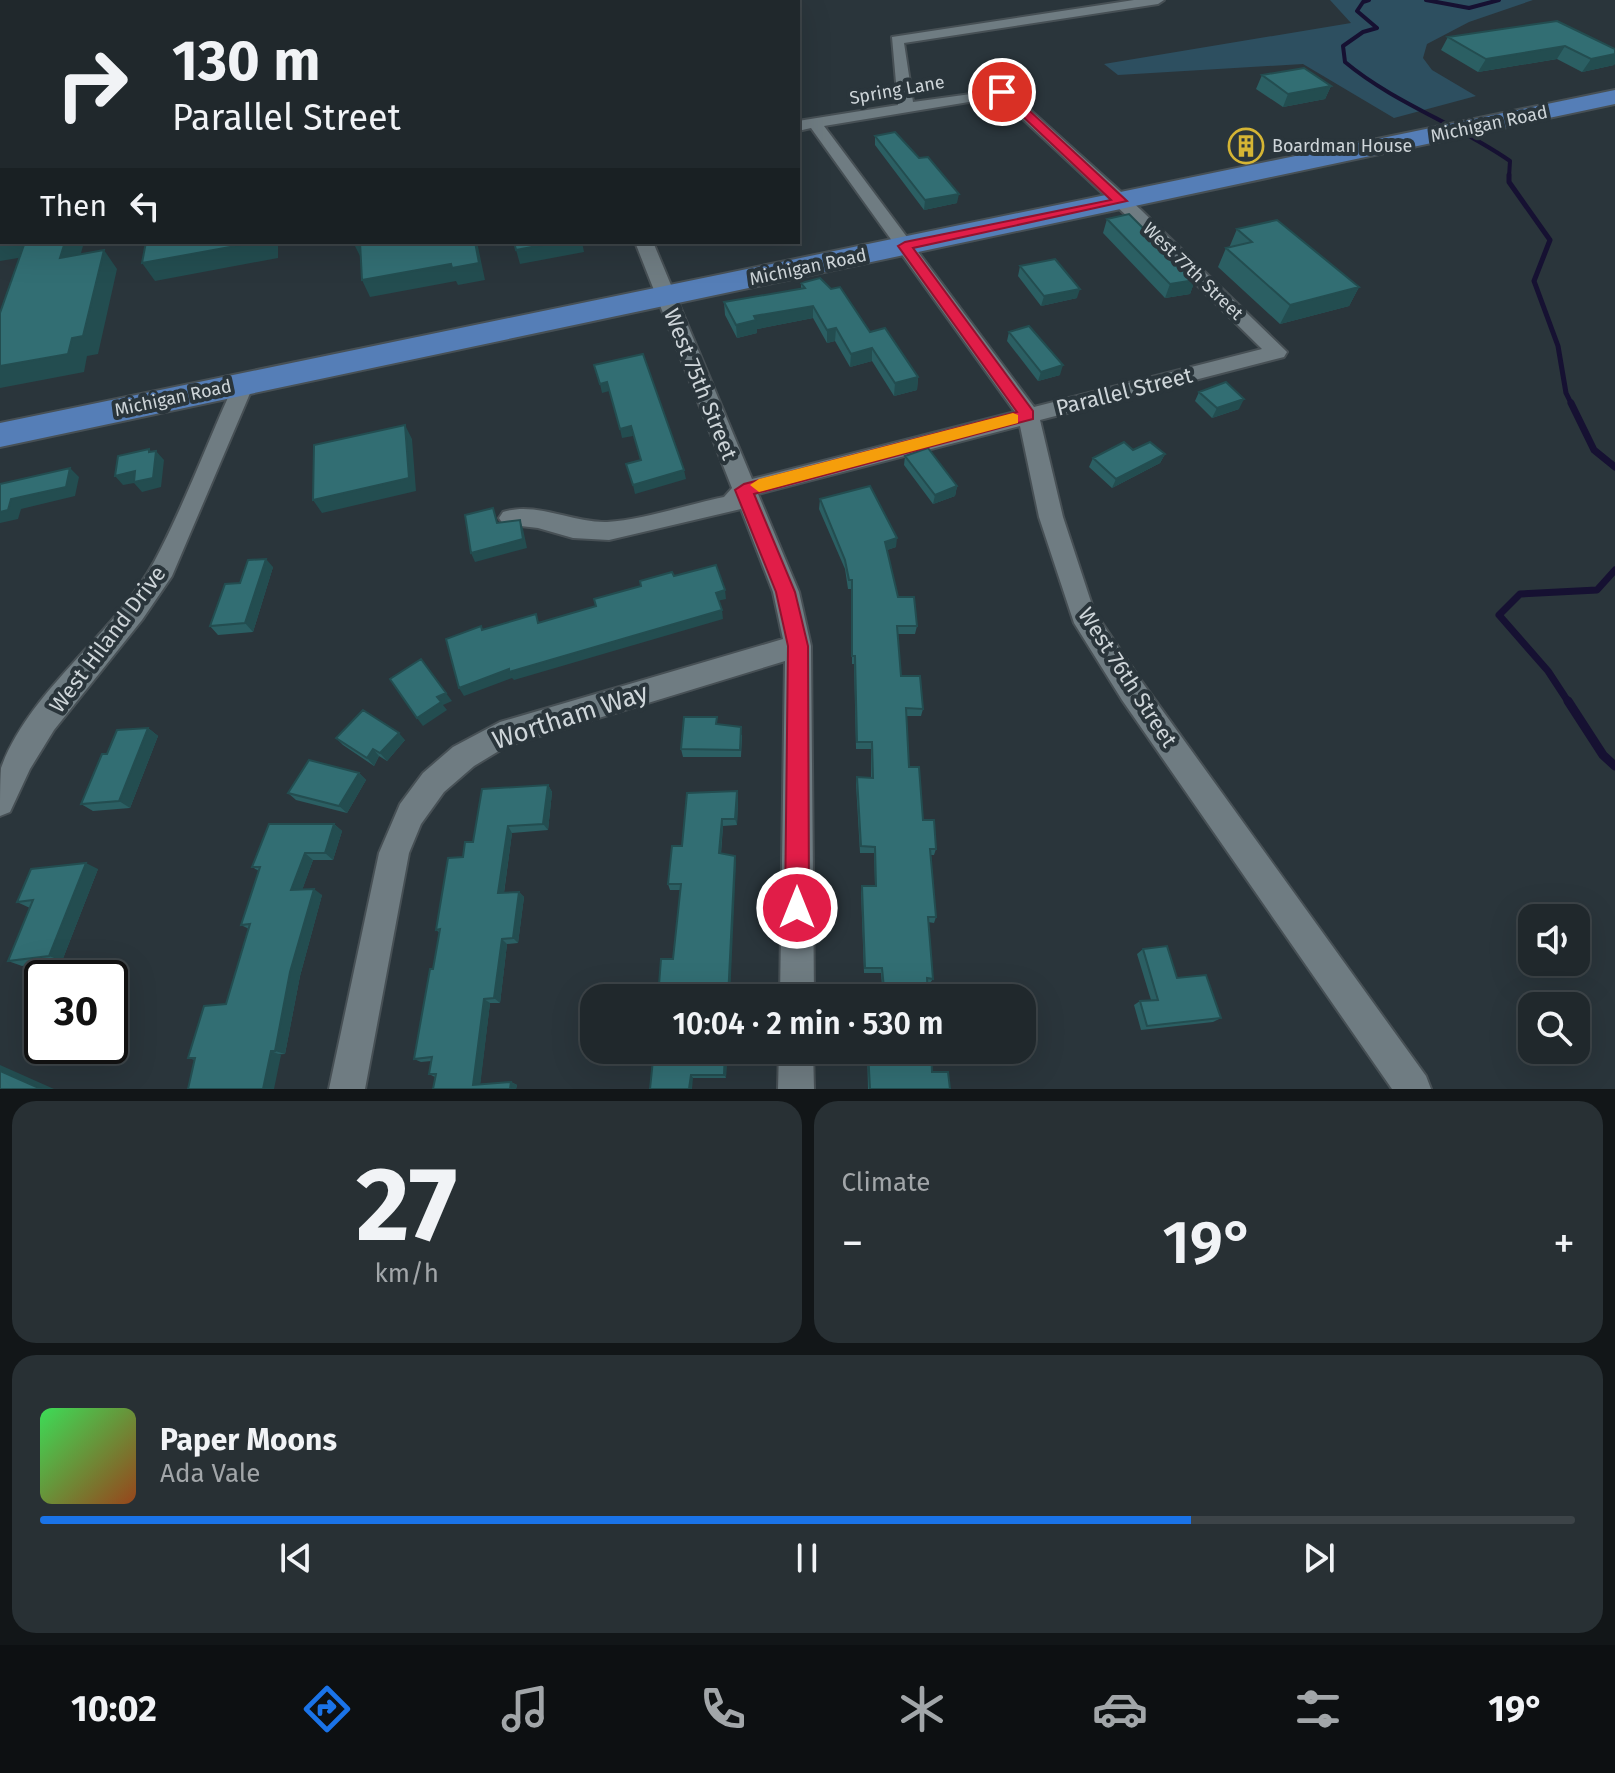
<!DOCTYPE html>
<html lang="en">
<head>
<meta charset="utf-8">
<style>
  body { margin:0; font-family:"Fira Sans",sans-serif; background:#283034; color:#f1f3f6; height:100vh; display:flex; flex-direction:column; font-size:30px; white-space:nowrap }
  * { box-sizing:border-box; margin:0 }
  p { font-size:26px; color:#a2a6a9 }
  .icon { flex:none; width:44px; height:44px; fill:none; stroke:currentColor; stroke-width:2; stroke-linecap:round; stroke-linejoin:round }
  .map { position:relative; height:1089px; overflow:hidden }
  .panel { display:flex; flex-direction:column; gap:12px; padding:12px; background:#121618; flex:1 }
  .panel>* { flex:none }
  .guide { position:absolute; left:0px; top:0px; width:800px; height:244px; box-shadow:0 8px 32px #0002,0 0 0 2px #3d4448; background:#20282c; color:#f1f3f6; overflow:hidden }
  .fabs { position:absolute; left:1518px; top:904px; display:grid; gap:16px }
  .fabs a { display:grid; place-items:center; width:72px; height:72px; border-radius:16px; background:#20282c; box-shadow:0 8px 32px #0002,0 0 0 2px #3d4448; font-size:40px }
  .speed { position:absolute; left:24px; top:960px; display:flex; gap:16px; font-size:40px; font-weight:700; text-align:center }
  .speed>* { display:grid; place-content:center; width:104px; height:104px; border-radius:50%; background:#20282c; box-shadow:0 8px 32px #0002,0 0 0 2px #3d4448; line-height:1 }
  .speed .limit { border:4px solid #111; border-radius:12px; background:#fff; color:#111 }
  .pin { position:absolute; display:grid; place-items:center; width:68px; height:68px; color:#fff; margin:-34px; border:4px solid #fff; border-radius:50%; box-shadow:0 2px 8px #0007 }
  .me { position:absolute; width:88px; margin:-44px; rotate:0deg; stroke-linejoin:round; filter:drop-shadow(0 0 6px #0008) }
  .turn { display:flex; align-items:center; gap:28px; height:168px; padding:0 40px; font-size:36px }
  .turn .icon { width:104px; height:104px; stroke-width:2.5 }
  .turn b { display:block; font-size:56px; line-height:68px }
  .then { display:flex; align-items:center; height:76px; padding:0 40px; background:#0003; gap:16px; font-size:30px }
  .big { font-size:60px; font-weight:600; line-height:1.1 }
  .panel .card { flex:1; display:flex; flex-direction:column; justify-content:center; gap:12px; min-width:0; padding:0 28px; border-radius:24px; background:#283034 }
  .panel .dial { align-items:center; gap:0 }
  .dial b { font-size:104px; line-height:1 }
  .song { display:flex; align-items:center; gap:24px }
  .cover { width:96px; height:96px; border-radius:12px; background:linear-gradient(135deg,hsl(130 70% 55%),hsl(20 70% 35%)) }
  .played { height:8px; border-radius:4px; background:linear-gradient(90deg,#1a73e8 75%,#3d4448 75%) }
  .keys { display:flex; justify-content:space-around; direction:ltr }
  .heat { display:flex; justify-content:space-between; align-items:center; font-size:44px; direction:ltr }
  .panel .tiles { flex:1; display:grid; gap:12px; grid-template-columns:1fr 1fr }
  .card:last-child { grid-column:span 2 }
  .trip { position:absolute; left:580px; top:984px; width:456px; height:80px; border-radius:24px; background:#20282c; box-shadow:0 8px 32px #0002,0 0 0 2px #3d4448; font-weight:600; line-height:80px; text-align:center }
  .dock { display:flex; height:128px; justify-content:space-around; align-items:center; background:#0d1012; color:#a2a6a9 }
  .dock .icon { width:56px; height:56px }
  .dock .active { color:#1a73e8 }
  .dock b { font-size:36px; color:#f1f3f6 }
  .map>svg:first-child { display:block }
  .green { fill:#2d4f60 }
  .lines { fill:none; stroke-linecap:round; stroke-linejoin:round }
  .stream-far3 { stroke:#161132; stroke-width:4 }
  .stream-far2 { stroke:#161132; stroke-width:5 }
  .stream-far1 { stroke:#161132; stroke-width:7 }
  .stream { stroke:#161132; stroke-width:9 }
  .minor-casing { stroke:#475055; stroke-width:4 }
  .primary-casing { stroke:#475055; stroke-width:4 }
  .minor { fill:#6f7c82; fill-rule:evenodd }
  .primary { fill:#557eb7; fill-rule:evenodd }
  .wall { fill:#2b5f63 }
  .shaded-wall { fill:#234d50 }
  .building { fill:#326e73; stroke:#234d50; stroke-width:2 }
  .route { fill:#e11d48; stroke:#92132f; stroke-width:2 }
  .slow { fill:#f59e0b }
  .labels { text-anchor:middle; stroke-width:8; stroke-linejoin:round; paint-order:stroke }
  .far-street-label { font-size:18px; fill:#ced5d9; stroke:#2a353b }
  .far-poi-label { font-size:18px; fill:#ced5d9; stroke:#2a353b; text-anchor:start }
  .street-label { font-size:22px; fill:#ced5d9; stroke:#2a353b }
  .near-street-label { font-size:26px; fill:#ced5d9; stroke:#2a353b }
</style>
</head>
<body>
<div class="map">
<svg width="1615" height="1089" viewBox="0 0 1615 1089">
  <rect width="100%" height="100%" fill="#2a353b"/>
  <path class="green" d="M1330,0H1533L1469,22L1427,44L1423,58L1432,70L1476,96L1394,118L1303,64L1118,75L1104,64L1351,23Z"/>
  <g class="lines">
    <path class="stream-far3" d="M1369,0L1363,2L1357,11L1377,28L1363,32L1343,46L1345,62C1394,103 1457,124 1510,161L1509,177
      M1426,0L1469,8L1499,0"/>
    <path class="stream-far2" d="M1509,175V182L1550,240L1534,281L1558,346L1566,393L1572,405"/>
    <path class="stream-far1" d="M1571,403L1594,450L1615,467
      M1569,703L1548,671L1499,615L1520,594L1597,590L1615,570"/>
    <path class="stream" d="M1568,701L1603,755L1615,766"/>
    <g class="minor-casing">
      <path id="minor" d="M1134,0H1164L1158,4L904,43L913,102L1007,89L1140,209L1287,352L1284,357L1040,420L1063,517L1094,611L1142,682L1426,1076L1431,1089H1392L1122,700L1074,623L1039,517L1020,426L758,494L799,592L811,646L814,998H780L785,661L507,746L474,766L444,792L421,824L409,853L365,1089H329L379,853L400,804L423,773L453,747L500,722L783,639L773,592L741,509L609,540L573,538L538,528L503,524L499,518L503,512C536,501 573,523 607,522C642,520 689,504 724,497L732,488L635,242H653L752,479L1015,412L811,128L798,131V121L898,105L892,37ZM999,97L1128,217L1262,349L1034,407L824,126Z
        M244,377L254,384L172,576L142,620L54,730L30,769L10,812L0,816C0,802 0,781 1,768C30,689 114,635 154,562C184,506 207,443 234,384Z
        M779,1050H813L814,1089H778Z"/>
    </g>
    <g class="primary-casing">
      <path id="primary" d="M1615,90V104L0,447V423Z"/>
    </g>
    <use href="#minor" class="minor"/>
    <use href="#primary" class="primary"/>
  </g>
  <path class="wall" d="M1448,37L1615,49V63L1614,65L1582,72L1557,59L1478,72L1441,50Z
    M1262,75L1331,86L1325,99L1283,107L1256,89Z
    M875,136L957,203L924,210L875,145Z
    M1107,219L1195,280L1190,294L1165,298L1103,233Z
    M1237,229L1359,287L1349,306L1280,324L1218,267L1226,248H1229Z
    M1020,266L1077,298L1041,306L1018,276Z
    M801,283L870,332L918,377L917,390L894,396L872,361L850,367L835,341L827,343L813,318L757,329V333L737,338L725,315L724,302L801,289Z
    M1009,332L1060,375L1038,381L1007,341Z
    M1199,392L1239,409L1212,418L1195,401Z
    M1133,450L1165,454L1160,463L1112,488L1089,467L1093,458Z
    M905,456L957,486L955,496L933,504L904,465Z
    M820,499L896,547L887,550L898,597L917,626L915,634H898L901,676L923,709L921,716H906L909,767L923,820L936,849L934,855H931L936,917L934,923L928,922L933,979L930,983H927L928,998H883L881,973H864L861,892L862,886H875L874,853H860L856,784L857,777L871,778V749H856L854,664H852V589H848L845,569L819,509Z
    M273,567L253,632L218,635L210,626L240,583Z
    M718,724L742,735L741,757H683L681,749Z
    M148,728L158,736L130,808L93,811L81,804Z
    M336,738L405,740L387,761L379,756L374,766L343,745Z
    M359,773L366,780L347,813L296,800L288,793Z
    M548,785L552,792L548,830L512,833L504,893L519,892L524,897L518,943L507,944L500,1003H490L480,1084L511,1082L517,1085L516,1089H433L435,1077L429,1074L431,1061L421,1062L414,1059L430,969H433L440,933L436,930L448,858L463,857L465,842H473L482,789Z
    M737,791L738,798L737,825L723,826L721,854L736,863L673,959L680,890H670L668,884Z
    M334,824L342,831L333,860H313L302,890L322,895L300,976L285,1054L195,1060L188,1058L226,1004L249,929L241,925L259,871L252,867Z
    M98,869L62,961L22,966L8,961L30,908L17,902Z
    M1143,949L1177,978L1221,1018L1213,1022L1141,1030L1134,1005L1140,1001L1151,1000L1137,954Z
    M654,1050H727L726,1078H693Z
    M867,1050H931L932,1072L950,1089H868Z"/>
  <path class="shaded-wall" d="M24,0H40L38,2H22Z
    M266,0H277L275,2H264Z
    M1565,46L1557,59L1478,72L1486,59Z
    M1615,54V63L1614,65L1582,72L1591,59Z
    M1331,86L1325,99L1283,107L1288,94Z
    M2,88V103L0,105V89Z
    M959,194L957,203L924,210L925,200Z
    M0,240H2V242H32L42,254L0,261Z
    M65,242H84L75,276L60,258Z
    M257,242H278V258L155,281L142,263Z
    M353,242H361V258Z
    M475,242H477L485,280L458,285L456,281L370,297L362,280Z
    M558,242H582L584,252L520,264L516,250Z
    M104,250L117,269L98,354L87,356L84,372L0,388V366L72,338Z
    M1195,280L1190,294L1165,298L1170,284Z
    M1359,287L1349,306L1280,324L1290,305Z
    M1080,289L1077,298L1041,306L1044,296Z
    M813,306V318L757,329V333L737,338L736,325L754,316Z
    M836,328L835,341L827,343V330Z
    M872,348V361L850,367L851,354Z
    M1063,365L1060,375L1038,381L1041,372Z
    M918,377L917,390L894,396L895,383Z
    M607,382L609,391L602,393L600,384Z
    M1244,399L1239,409L1212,418L1217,408Z
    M405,425L412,439L416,491L322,513L313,500Z
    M631,426L633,436L622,438L620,429Z
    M149,449L155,456L156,451L164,460L161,487L142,492L134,483L123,485L115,476L135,471L149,452Z
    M1165,454L1160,463L1112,488L1116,479Z
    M70,468L79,477L75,496L21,509L18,519L0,523V512L11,499Z
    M684,470L686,479L635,494L633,485Z
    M957,486L955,496L933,504L935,495Z
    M520,520L523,529L527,548L475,562L471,553Z
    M897,538L896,547L884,551L885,542Z
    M266,559L273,567L253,632L245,623Z
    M725,590L726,599L717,601L716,593Z
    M722,610L723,619L514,680L512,678L464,696L459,688L509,669Z
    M446,693L452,701L443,705L447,710L423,726L417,718L437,697Z
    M148,728L158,736L130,808L119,801Z
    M399,733L405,740L387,761L380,753Z
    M373,749L379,756L374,766L367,758Z
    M359,773L366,780L347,813L339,806Z
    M548,785L552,792L548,830L543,824Z
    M737,791L738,798L737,825L735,819Z
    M722,819L723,826L720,860L719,853Z
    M334,824L342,831L333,860L325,853Z
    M508,826L512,833L503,899L498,893Z
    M305,853L313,860L300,896L291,890Z
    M735,856L736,863L730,998H728Z
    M86,863L98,869L62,961L49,956Z
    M314,889L322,895L300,976L285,1054L275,1051L290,972Z
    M519,892L524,897L518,943L513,938Z
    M502,939L507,944L500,1003L494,998Z
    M484,999L490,1003L480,1087L473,1085Z
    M725,1050H727L726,1078L724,1075Z
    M271,1051L281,1055L274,1089H263Z
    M0,1065L54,1089H41L0,1071Z
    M691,1075L693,1078L692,1089H689Z
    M511,1082L517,1085L516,1089H510Z"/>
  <path class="building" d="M0,0H24L22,2L0,1Z
    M176,0H266L264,2H174Z
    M322,0H350L348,2H320Z
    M1557,21L1615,49V54L1591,59L1565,46L1486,59L1448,37Z
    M1304,68L1331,86L1288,94L1262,75Z
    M0,128H2V143L0,145Z
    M895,132L919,158L928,157L959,194L925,200L875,136Z
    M0,167H2V240H0Z
    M1129,214L1195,280L1170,284L1107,219Z
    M1277,220L1359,287L1290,305L1226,248L1252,242L1237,229Z
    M25,242H65L60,258L104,250L83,336L72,338L68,354L0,366V313Z
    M146,242H257L142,263Z
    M360,242H475L479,263L452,268L451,264L362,280Z
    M514,242H558L516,250Z
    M1055,259L1080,289L1044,296L1020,266Z
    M820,278L831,289L840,287L870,332L885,328L918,377L895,383L872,348L851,354L836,328L827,330L813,306L754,316L756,320L736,325L724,302L805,288L801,283Z
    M1029,326L1063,365L1041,372L1009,332Z
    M643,354L684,470L633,485L626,464L641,460L631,426L620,429L607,382L600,384L594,365Z
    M1226,382L1244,399L1217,408L1199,392Z
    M405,425L409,478L313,500L314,445Z
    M1124,442L1133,450L1150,442L1165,454L1116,479L1093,458Z
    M928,448L957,486L935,495L905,456Z
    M149,449V452L156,451L153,478L134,482L135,471L115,476L118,456Z
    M70,468L66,487L11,499L8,510L0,512V484Z
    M870,486L897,538L885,542L898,597H914L917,626H897L901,676H920L923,709L906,708L909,767H919L923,820H934L936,849H930L936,917H928L933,979L927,978L928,998H885L882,968H865L862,886H876L875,847L861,846L857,777L873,778L872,742H857L855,656H852V580H849L845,560L820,499Z
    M493,508L497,523L520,520L523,539L471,553L465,515Z
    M266,559L245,623L210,626L225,584L240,583L248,560Z
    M716,565L725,590L716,593L722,610L509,672V669L459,688L446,639L481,626L482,630L536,614L538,623L596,606L594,599L641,586L640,581L672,572L674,576Z
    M421,659L446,693L437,697L441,702L417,718L390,679Z
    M363,710L399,733L380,753L373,749L367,758L336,738Z
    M684,717H717L716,724L741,727L740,750L681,749Z
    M148,728L119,801L81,804L102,754H107L117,730Z
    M309,760L359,773L339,806L288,793Z
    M548,785L543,824L508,826L498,893L519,892L513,938L502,939L494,998L484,999L473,1085L511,1082L510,1089H433L436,1074H429L432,1057L414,1059L430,969H433L440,929L436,930L448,858L463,857L465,842H473L482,789Z
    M737,791L735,819H722L719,853L735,856L728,998H658L661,959H673L681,884H668L672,846H682L687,793Z
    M269,824H334L325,853H305L291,890L314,889L290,972L275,1051H271L263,1089H188L195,1058H188L204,1006L226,1004L250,924L241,925L260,867H252Z
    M86,863L49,956L8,961L33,900L17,902L31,869Z
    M1167,946L1177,978L1206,975L1221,1018L1147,1026L1140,1001L1158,1000L1143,949Z
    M654,1050H725L724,1075H691L689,1089H650Z
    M868,1050H931L932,1072H948L950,1089H870Z
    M0,1071L41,1089H0Z"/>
  <path class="route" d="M999,89H1006L1127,201L913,248L1033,411V419L754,494L795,592L808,646L809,908L806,917L797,920L789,917L785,908L788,646L776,592L735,490L744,484L1017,412L898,246L905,242L1111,200L999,94Z"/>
  <path class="slow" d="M1013,413L1018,415V423L759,492L750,485L759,479Z"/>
  <defs>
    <g id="building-ring" transform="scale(1.8)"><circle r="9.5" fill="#2a353b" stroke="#d5b534" stroke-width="1.5"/><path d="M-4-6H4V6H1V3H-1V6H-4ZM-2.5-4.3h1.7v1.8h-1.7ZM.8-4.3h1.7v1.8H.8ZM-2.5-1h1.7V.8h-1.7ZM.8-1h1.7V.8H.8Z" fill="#d5b534"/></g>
  </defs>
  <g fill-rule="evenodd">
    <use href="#building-ring" x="1246" y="146"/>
  </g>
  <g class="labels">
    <g class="far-street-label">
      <text transform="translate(897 90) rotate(-10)" y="6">Spring Lane</text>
      <text transform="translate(1489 124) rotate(-12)" y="6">Michigan Road</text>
      <text transform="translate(808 267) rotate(-12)" y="6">Michigan Road</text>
      <text transform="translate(1193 271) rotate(44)" y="6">West 77th Street</text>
      <text transform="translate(173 398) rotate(-12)" y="6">Michigan Road</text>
    </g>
    <g class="far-poi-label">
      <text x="1272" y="152">Boardman House</text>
    </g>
    <g class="street-label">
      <text transform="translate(701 384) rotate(68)" y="8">West 75th Street</text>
      <text transform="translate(1124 391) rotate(-14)" y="8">Parallel Street</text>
      <text transform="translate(107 639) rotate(-53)" y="8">West Hiland Drive</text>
      <text transform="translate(1128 677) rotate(57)" y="8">West 76th Street</text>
    </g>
    <g class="near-street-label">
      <text transform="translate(570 716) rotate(-18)" y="9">Wortham Way</text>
    </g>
  </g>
</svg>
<div class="fabs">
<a><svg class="icon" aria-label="sound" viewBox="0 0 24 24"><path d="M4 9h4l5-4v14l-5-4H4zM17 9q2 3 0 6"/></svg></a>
<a><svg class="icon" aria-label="search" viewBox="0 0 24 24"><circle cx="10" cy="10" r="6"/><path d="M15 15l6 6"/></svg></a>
</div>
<div class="speed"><div class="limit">30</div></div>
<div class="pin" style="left:1002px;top:92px;background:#d93025"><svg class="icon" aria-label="arrive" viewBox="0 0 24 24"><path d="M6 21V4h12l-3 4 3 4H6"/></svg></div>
<svg class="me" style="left:797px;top:908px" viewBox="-20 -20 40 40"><circle r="17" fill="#e11d48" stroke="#fff" stroke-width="3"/><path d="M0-11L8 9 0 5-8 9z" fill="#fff"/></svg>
<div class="trip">10:04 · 2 min · 530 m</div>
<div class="guide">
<div class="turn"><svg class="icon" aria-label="right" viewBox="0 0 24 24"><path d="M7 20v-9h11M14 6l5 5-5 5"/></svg><div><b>130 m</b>Parallel Street</div></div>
<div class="then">Then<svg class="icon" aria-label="left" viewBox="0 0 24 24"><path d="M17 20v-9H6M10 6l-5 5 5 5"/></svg></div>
</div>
</div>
<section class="panel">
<div class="tiles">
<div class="card dial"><b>27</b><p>km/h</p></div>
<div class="card"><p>Climate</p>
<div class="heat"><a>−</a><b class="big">19°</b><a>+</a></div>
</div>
<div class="card">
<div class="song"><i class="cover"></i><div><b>Paper Moons</b><p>Ada Vale</p></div></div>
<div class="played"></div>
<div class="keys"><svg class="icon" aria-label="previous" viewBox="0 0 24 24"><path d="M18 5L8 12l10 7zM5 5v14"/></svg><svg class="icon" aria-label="pause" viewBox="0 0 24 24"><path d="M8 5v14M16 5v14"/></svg><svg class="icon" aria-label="next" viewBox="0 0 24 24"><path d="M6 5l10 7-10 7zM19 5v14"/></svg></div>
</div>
</div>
</section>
<nav class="dock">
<b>10:02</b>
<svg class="icon active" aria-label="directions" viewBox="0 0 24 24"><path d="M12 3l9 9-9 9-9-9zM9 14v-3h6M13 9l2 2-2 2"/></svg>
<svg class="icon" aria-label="music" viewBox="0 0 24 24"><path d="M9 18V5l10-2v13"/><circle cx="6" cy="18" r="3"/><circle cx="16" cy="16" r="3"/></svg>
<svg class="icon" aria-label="phone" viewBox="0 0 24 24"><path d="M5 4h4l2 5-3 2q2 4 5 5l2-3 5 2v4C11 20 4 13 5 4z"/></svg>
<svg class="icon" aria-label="climate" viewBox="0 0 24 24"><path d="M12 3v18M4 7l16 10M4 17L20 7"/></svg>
<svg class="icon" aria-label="car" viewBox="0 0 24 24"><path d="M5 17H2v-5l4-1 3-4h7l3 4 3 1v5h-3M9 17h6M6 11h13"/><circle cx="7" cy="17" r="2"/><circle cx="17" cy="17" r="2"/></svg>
<svg class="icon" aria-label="filters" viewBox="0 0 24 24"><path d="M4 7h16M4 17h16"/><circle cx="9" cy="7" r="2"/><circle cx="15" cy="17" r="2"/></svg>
<b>19°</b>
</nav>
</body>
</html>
